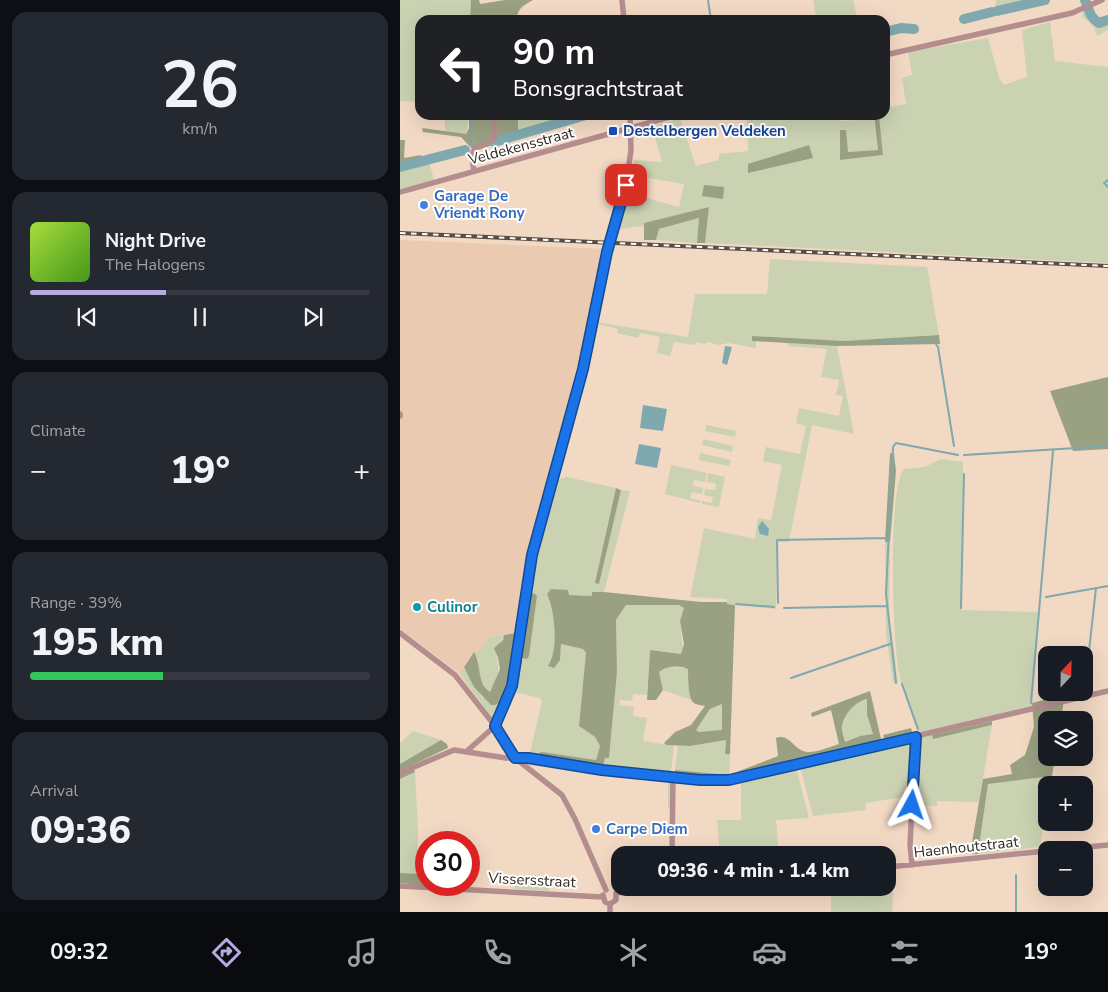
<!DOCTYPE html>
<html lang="en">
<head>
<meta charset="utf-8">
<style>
  body { margin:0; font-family:"Nunito Sans",sans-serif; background:#242831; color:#f1f3f6; height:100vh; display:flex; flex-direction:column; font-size:19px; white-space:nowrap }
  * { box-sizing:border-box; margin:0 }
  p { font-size:16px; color:#9ea1a6 }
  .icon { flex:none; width:28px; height:28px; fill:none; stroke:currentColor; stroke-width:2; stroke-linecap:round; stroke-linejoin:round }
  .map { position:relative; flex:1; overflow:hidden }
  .sheet { display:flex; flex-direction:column; gap:12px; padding:12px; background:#0d0f14; width:400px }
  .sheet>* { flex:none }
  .guide { position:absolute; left:15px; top:15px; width:475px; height:105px; border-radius:15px; box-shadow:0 5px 20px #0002; background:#202124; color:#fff; overflow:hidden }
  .needle { width:32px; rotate:22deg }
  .fabs { position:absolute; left:638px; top:646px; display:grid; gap:10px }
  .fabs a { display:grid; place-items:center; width:55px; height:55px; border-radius:10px; background:#171b24; box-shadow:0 5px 20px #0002; font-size:25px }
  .speed { position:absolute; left:15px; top:831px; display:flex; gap:10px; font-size:25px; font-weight:700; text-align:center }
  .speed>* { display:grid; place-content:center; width:65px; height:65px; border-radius:50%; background:#171b24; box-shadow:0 5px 20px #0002; line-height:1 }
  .speed .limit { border:8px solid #d22; background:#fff; color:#111 }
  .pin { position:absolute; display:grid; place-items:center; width:42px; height:42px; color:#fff; margin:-21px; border-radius:10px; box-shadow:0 2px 8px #0006 }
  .me { position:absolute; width:55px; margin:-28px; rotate:5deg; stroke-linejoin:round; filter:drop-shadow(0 0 4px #0008) }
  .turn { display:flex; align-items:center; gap:18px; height:105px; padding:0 15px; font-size:22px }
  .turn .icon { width:65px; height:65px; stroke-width:2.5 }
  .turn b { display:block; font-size:35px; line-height:42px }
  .big { font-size:38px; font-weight:800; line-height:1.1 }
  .sheet .card { flex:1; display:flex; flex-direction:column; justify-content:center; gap:8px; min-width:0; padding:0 18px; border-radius:15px; background:#242831 }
  .sheet .dial { align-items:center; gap:0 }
  .dial b { font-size:65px; line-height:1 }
  .song { display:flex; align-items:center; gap:15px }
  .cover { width:60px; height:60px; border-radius:8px; background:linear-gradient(135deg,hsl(80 70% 55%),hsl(100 70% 35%)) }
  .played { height:5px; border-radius:2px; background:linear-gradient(90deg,#b5aae2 40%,#363941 40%) }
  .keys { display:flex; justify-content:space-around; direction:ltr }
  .heat { display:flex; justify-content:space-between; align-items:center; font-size:28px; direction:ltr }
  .charge { height:8px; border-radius:4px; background:linear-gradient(90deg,#34c759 39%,#363941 0) }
  .trip { position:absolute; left:211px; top:846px; width:285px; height:50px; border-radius:15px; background:#171b24; box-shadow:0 5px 20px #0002; font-weight:800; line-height:50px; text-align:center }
  .menu { display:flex; height:80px; justify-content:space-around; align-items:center; background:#090b0e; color:#9ea1a6 }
  .menu .icon { width:35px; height:35px }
  .menu .selected { color:#b5aae2 }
  .menu b { font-size:22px; color:#f1f3f6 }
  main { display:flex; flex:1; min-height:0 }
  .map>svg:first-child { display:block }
  .built { fill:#eacbb1 }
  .green { fill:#cad2b2 }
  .forest { fill:#9aa182; fill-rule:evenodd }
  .water { fill:#7fa8af }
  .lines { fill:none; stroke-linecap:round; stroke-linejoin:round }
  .stream { stroke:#7fa8af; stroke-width:2 }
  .river { stroke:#7fa8af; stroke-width:10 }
  .minor { stroke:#b48d8f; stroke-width:5.5 }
  .rail-casing { stroke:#594d42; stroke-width:4 }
  .rail { stroke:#fff; stroke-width:2; stroke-dasharray:5.5; stroke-linecap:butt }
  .route-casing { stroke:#114b97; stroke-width:12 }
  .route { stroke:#1a73e8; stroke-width:9 }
  .transit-dot { fill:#1a4fb4; stroke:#fff; stroke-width:2 }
  .shop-dot { fill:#3f7fe0; stroke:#fff; stroke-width:2 }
  .culture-dot { fill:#0f9aa8; stroke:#fff; stroke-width:2 }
  .labels { text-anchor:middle; stroke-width:4; stroke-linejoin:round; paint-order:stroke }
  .transit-label { font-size:15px; font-weight:bold; fill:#164399; stroke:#fff; text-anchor:start }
  .street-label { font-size:15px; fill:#322921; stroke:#fff }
  .shop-label { font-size:15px; font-weight:bold; fill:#366cbe; stroke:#fff; text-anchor:start }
  .culture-label { font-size:15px; font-weight:bold; fill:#0d838f; stroke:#fff; text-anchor:start }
</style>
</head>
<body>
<main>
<section class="sheet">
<div class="card dial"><b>26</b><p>km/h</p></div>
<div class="card">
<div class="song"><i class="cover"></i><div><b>Night Drive</b><p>The Halogens</p></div></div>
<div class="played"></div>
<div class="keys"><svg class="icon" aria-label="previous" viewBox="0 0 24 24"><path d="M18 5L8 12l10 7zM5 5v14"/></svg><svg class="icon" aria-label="pause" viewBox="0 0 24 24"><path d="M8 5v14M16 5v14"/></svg><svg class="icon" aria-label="next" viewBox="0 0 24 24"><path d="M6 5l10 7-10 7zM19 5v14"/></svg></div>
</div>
<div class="card"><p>Climate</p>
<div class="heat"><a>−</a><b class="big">19°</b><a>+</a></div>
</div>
<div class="card"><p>Range · 39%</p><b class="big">195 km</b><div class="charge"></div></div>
<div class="card"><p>Arrival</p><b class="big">09:36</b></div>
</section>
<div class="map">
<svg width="708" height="912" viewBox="0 0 708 912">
  <rect width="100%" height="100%" fill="#f2d9c4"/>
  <path class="built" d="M0,240L206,249L127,568L116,633L90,637L79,652H74L59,673L0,629Z"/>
  <path class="green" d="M0,0H71L70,20H20V102L0,101Z
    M413,0H453L458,20H417Z
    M596,0H635L595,11Z
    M683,11C692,17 695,28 708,22V30L697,36L694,27L682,16Z
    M650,22L655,61L708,67V263L305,243L309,207L245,223L244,226L218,229L228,193L279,207L284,184L232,175L234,160L262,162L252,127L280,118L296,166L319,160V154L348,151L347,115H440V121L474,119L478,150L447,152L446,130L440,160L483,155L479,115H485V108L506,104L502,78L512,75L508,52L588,38L599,78L604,85L627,77L622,30Z
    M45,115H69L66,134L45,131Z
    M118,115H202L118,137Z
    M29,161L34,180L0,189V168Z
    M300,218L297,243L256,240L259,229Z
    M370,259L527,267L539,335L444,341H352H356V348L329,343L317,345L309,342L304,344L296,342L295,345L274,342L270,356L257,353L260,337L240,333L238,338L217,333L218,329L198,324L191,359L188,358L196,322L288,337L295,294H367Z
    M388,343L437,346L454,434L412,425L389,542H377L376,609L327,604V599L290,597L304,528L355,539L358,518L371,520L382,465L363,461L366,447L400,454L406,426L396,423L399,408L439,416L443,396L436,395L439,380L421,377L427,349L388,346Z
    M306,425L336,431L335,437L305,431Z
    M303,439L333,446L332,452L302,445Z
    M300,453L331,460L329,466L299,460Z
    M541,459L563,462L562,610L639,612L632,706L518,734C512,714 503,694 499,673C493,641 487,491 504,469L525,467Z
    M271,465L307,473L305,482L294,480L293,486L303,488L302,494L292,492L290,498L301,501L300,503L265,494Z
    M308,473L325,477L319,507L302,504V501L312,503L313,497L304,495L305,489L315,490L316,484L307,482Z
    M167,477L216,488L196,583H199L221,490L230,491L204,592H192V596L147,594C157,613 159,647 149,666L161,653V644L183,649L187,653L179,726L195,737L200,746L196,760L129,757L142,701L140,698L114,692L119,658L123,660L129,655L137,596L128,595V587L154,481Z
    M485,542H490L489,614L498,682L493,683L486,633Z
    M239,603L280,605L284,608L280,621L283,651L281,654L250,650L247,695L233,694L232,701L220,700L219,705L234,707L233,716L247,718L243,741L274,746L271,772L267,774L203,768L205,758H209L217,672L216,620L226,604Z
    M104,635C102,642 95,646 96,654C100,677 99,671 90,692H88L78,674L79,661L74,652L79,651L90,637Z
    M64,667L82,697L106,699L96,719H93L59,673Z
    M266,667L288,668V682L291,700L263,690L259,672Z
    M467,699V715L473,734L460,736L445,742C444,738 441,731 442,726C443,714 456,701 467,699Z
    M322,704V731L299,732L296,730L310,709Z
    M592,725L579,802L537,801V806L517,805L521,738L532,735L533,739Z
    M13,731L41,740L0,764V743Z
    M511,739L514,741L511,796L465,803L466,810L413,816L400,767Z
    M326,740L325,753L330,754L329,775L275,770L278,745L290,746Z
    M396,767L409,818L376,820L379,855H320L317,820H341V781Z
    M15,772L18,832L17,874L0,873V779Z
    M202,772L270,780V807H268V781L202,775Z
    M652,776L650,785H646V808L640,847L578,854L588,784Z
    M494,870L492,912H431V888H488V871Z
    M149,877V891L114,889L117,881Z"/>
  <path class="forest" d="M71,0H79L80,4L105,0H133C123,6 117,8 117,20H70Z
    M69,115H118V137L74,151L61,137L23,132L22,128L66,134L69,128Z
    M474,115H479L483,155L440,160V130H446L448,152L478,150Z
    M0,140H5L4,158L21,155L24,162L0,168Z
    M409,145L413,158L348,173V164Z
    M304,185L324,187L323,199L302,196Z
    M309,207L305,243H297L299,218L259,229L256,240H244V223Z
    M539,335L540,344L437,346L352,341V336L444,341Z
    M708,377V449L673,451L650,391Z
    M490,453L494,454L496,471L490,542H485Z
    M216,488L221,490L199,584L195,583Z
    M151,589L168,590L169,595L192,596V592H204L301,602H327V604L335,605L330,754H325L326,740L290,746L266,745L264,743L275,732L291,725L305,706C301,705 295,705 293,702C288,698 288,675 288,669C278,665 267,666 259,672L263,690L256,700H247L250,650L281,654L284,644L280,621L284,608L279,605H226L216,620L217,672L209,758H205L203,768L138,758L139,753L142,752L196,760L200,746L195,737L179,726L186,653L183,649L161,644L160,660L154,668L148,666C159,650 155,611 147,594ZM322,704V730L299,732L296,730L310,709Z
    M134,593L137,596L129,656L127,659L119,658V654L126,598L128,595Z
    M116,633L106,699L95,705H91L74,687L64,667L74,652C82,665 76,682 90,692L100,669L98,658L94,648L103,640L104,635Z
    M686,688L688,692L664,699L661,720H646V758H655L652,776L588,784L578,854H570L583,779L612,774L610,765L625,755L634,727L632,703L670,693L684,692V689Z
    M470,691L482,743L336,777L320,779L275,775V770L329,775L378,756L376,738C390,733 394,751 407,752C416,753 429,747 439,744L431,710L412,717L411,713ZM467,699V715L473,734L460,736L445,742C444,737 441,731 442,726C444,714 456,701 467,699Z
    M592,721V725L533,739L532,735Z
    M511,728L513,735L485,742L483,735Z
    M41,740L47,744L48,748L12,765L15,772L0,779V764Z
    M0,873L20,874L25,880L24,885L0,883Z"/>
  <path class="water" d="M325,346L332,347L327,365L322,363Z
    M243,405L267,409L263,431L240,428Z
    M239,444L261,448L257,468L235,464Z
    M362,521L369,529L368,536L360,534L358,527Z"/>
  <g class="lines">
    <path class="stream" d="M308,0L311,20
      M74,2V0
      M73,115V148
      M708,180L704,183L708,187
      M480,341L533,340L538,347L554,446
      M564,455L708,446
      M646,597L708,586
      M378,603L377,540L488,538
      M336,604L374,607
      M384,608L487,606
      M561,608L564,474
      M391,678L490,644
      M496,683L486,594L493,447L496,443L558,455
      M502,684L518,729
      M685,687L696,588
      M631,703L653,451
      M616,912V875"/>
    <path class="river" d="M685,0C689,9 689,17 699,23L708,20
      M597,11L645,0
      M564,19L592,12
      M485,32L501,28L514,29
      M94,142L186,115
      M0,167L65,150"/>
    <path class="minor" d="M222,0L224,20
      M485,55L672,13L702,0
      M74,171C68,138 80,153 94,138V115
      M0,192L277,115
      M0,416V414
      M0,633L55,675L95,726L115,758L162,795L175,819L206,890
      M67,751L95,726L112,686L120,627L132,555L183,369L207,252L226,185L231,150L230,115
      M0,773L54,750L106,758H128L202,770L300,780H329L708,691
      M656,850L708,845
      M272,855L273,776
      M512,865L510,844L516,737
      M488,867L646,851
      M0,886L202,897
      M216,893L260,888
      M203,895L205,902L210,904
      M210,904L216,900V893
      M210,904V912"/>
    <g class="rail-casing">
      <path id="rail" d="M0,233L708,266"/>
    </g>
    <use href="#rail" class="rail"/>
  </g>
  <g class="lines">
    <g class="route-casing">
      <path id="route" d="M226,185L207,252L183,369L132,555L112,686L95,726L115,758H128L202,770L300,780H329L516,737L512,805"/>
    </g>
    <use href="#route" class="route"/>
  </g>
  <rect class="transit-dot" x="208" y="126" width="10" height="10" rx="2.5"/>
  <g class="shop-dot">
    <circle cx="24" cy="205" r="5"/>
    <circle cx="196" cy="829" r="5"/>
  </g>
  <circle class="culture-dot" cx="17" cy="607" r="5"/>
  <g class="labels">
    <g class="transit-label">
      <text x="223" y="136">Destelbergen Veldeken</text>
    </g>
    <g class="street-label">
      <text transform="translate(121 146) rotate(-15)" y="5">Veldekensstraat</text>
      <text transform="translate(566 847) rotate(-6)" y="5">Haenhoutstraat</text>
      <text transform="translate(132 880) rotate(3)" y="5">Vissersstraat</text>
    </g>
    <g class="shop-label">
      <text x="34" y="201">Garage De<tspan x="34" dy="17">Vriendt Rony</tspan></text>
      <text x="206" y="834">Carpe Diem</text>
    </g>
    <g class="culture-label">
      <text x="27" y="612">Culinor</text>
    </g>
  </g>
</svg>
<div class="fabs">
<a><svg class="needle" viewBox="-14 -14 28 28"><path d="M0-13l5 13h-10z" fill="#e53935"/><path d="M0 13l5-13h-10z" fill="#9ea1a6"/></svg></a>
<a><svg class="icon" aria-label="layers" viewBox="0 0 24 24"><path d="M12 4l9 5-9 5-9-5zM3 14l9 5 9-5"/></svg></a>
<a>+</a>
<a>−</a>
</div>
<div class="speed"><div class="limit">30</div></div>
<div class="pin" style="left:226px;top:185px;background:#d93025"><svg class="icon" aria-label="arrive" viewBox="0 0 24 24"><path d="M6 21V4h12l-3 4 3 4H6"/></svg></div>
<svg class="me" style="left:512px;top:805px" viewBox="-20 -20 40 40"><path d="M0-17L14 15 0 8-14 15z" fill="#1a73e8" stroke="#fff" stroke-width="4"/></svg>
<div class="trip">09:36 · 4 min · 1.4 km</div>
<div class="guide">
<div class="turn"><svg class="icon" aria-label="left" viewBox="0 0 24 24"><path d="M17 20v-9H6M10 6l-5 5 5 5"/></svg><div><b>90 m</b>Bonsgrachtstraat</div></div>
</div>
</div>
</main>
<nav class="menu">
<b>09:32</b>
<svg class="icon selected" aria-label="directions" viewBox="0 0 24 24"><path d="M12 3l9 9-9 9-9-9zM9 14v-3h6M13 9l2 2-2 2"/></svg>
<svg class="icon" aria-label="music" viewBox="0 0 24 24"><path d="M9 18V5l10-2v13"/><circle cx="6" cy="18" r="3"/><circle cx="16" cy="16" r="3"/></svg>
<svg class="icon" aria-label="phone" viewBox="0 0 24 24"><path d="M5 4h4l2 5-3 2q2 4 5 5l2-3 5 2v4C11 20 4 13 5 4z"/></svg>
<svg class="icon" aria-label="climate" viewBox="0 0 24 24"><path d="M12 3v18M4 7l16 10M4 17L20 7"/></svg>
<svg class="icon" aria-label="car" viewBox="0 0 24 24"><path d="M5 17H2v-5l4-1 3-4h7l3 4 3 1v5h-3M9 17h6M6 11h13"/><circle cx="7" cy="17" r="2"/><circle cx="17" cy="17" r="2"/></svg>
<svg class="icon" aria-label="filters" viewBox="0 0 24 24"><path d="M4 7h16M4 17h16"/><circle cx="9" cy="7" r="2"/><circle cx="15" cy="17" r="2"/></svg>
<b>19°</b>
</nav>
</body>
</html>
